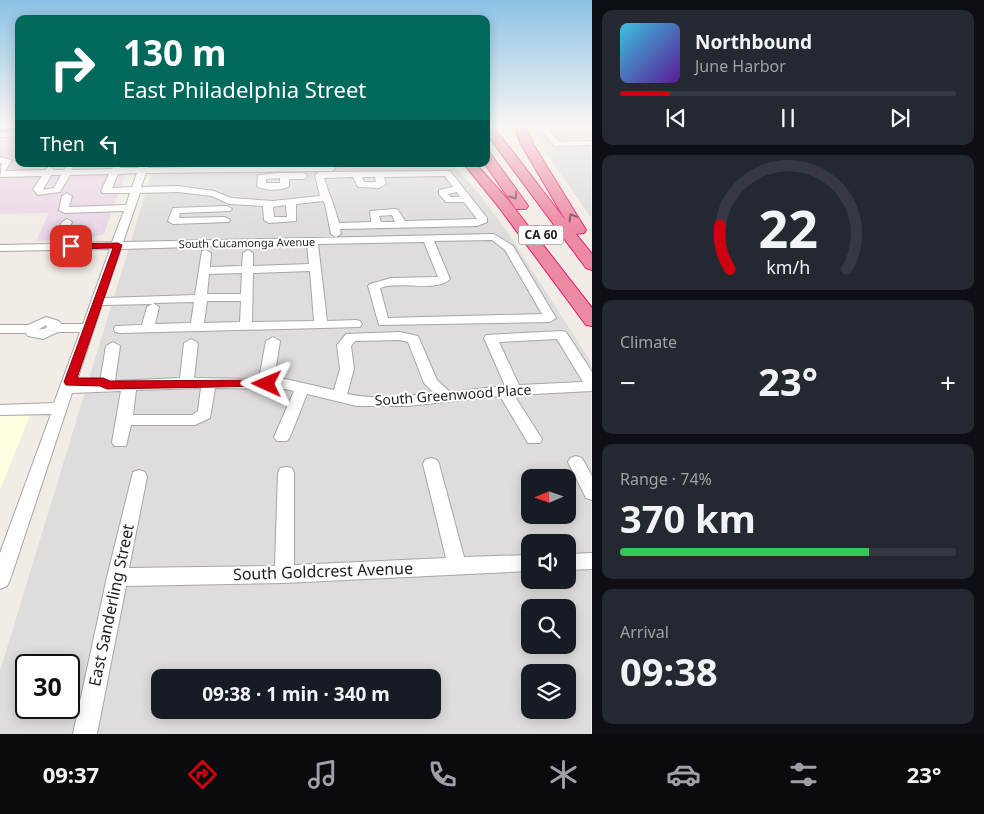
<!DOCTYPE html>
<html lang="en">
<head>
<meta charset="utf-8">
<style>
  body { margin:0; font-family:"Noto Sans",sans-serif; background:#242831; color:#f1f3f6; height:100vh; display:flex; flex-direction:column; font-size:19px; white-space:nowrap }
  * { box-sizing:border-box; margin:0 }
  p { font-size:16px; color:#9ea1a6 }
  .icon { flex:none; width:28px; height:28px; fill:none; stroke:currentColor; stroke-width:2; stroke-linecap:round; stroke-linejoin:round }
  .map { position:relative; flex:1; overflow:hidden }
  .details { display:flex; flex-direction:column; gap:10px; padding:10px; background:#0d0f14; width:392px }
  .details>* { flex:none }
  .hud { position:absolute; left:15px; top:15px; width:475px; height:152px; border-radius:10px; box-shadow:0 2px 12px #0003; background:#00695c; color:#fff; overflow:hidden }
  .needle { width:32px; rotate:268deg }
  .tools { position:absolute; left:521px; top:469px; display:grid; gap:10px }
  .tools a { display:grid; place-items:center; width:55px; height:55px; border-radius:10px; background:#171b24; box-shadow:0 2px 12px #0003; font-size:25px }
  .speed { position:absolute; left:15px; top:654px; display:flex; gap:10px; font-size:25px; font-weight:700; text-align:center }
  .speed>* { display:grid; place-content:center; width:65px; height:65px; border-radius:50%; background:#171b24; box-shadow:0 2px 12px #0003; line-height:1 }
  .speed .limit { border:2px solid #111; border-radius:8px; background:#fff; color:#111 }
  .pin { position:absolute; display:grid; place-items:center; width:42px; height:42px; color:#fff; margin:-21px; border-radius:10px; box-shadow:0 2px 8px #0006 }
  .me { position:absolute; width:55px; margin:-28px; rotate:271deg; stroke-linejoin:round; filter:drop-shadow(0 0 4px #0008) }
  .turn { display:flex; align-items:center; gap:18px; height:105px; padding:0 25px; font-size:22px }
  .turn .icon { width:65px; height:65px; stroke-width:2.5 }
  .turn b { display:block; font-size:35px; line-height:42px }
  .then { display:flex; align-items:center; height:48px; padding:0 25px; background:#0003; gap:10px; font-size:19px }
  .big { font-size:38px; font-weight:700; line-height:1.1 }
  .details .card { flex:1; display:flex; flex-direction:column; justify-content:center; gap:8px; min-width:0; padding:0 18px; border-radius:10px; background:#242831 }
  .details .dial { align-items:center; gap:0 }
  .dial svg { height:130px; overflow:visible; fill:none; stroke:#363941; stroke-width:7; stroke-linecap:round; text-anchor:middle }
  .dial text { fill:#f1f3f6; stroke:none }
  .song { display:flex; align-items:center; gap:15px }
  .cover { width:60px; height:60px; border-radius:8px; background:linear-gradient(135deg,hsl(190 70% 55%),hsl(270 70% 35%)) }
  .played { height:5px; border-radius:2px; background:linear-gradient(90deg,#cf0010 15%,#363941 15%) }
  .keys { display:flex; justify-content:space-around; direction:ltr }
  .heat { display:flex; justify-content:space-between; align-items:center; font-size:28px; direction:ltr }
  .charge { height:8px; border-radius:4px; background:linear-gradient(90deg,#34c759 74%,#363941 0) }
  .trip { position:absolute; left:151px; top:669px; width:290px; height:50px; border-radius:10px; background:#171b24; box-shadow:0 2px 12px #0003; font-weight:700; line-height:50px; text-align:center }
  .tabs { display:flex; height:80px; justify-content:space-around; align-items:center; background:#090b0e; color:#9ea1a6 }
  .tabs .icon { width:35px; height:35px }
  .tabs .selected { color:#cf0010 }
  .tabs b { font-size:22px; color:#f1f3f6 }
  main { display:flex; flex:1; min-height:0 }
  .map>svg:first-child { display:block }
  .residential { fill:#dedcdc; fill-rule:evenodd }
  .commercial { fill:#f2d4d5 }
  .industrial { fill:#ead7e8 }
  .education { fill:#fffde0 }
  .lines { fill:none; stroke-linecap:round; stroke-linejoin:round }
  .minor-casing { stroke:#a6a6a6; stroke-width:2 }
  .highway-casing { stroke:#e51c71; stroke-width:2 }
  .minor { fill:#fff; fill-rule:evenodd }
  .highway { fill:#ec89a3; fill-rule:evenodd }
  .wall { fill:#ada39e }
  .shaded-wall { fill:#8d8581 }
  .oneway { stroke:#7b4f5a }
  .route { fill:#cf0010; stroke:#87000a }
  .labels { text-anchor:middle; stroke-width:4; stroke-linejoin:round; paint-order:stroke }
  .far-street-label { font-size:11px; fill:#1f1f1f; stroke:#fff }
  .shield { fill:#fff; stroke:#626262; stroke-width:1 }
  .shield-label { font-size:12px; font-weight:bold; fill:#1f1f1f }
  .street-label { font-size:14px; fill:#1f1f1f; stroke:#fff }
  .near-street-label { font-size:16px; fill:#1f1f1f; stroke:#fff }
</style>
</head>
<body>
<main>
<div class="map">
<svg width="592" height="734" viewBox="0 0 592 734">
  <rect width="100%" height="100%" fill="#f1ece5"/>
  <path class="residential" d="M591,144V218L541,145Z
    M456,168L480,195L508,233L591,362V734H0V671L152,172ZM530,478H568V515H530ZM530,542H568V580H530ZM530,608H568V645H530ZM26,665H69V708H26ZM530,672H568V710H530ZM160,678H432V710H160Z"/>
  <path class="commercial" d="M532,125H591V144L541,145Z
    M155,164H452L456,168L152,172Z"/>
  <path class="industrial" d="M0,125H19V164H129L104,234L90,238L36,241L49,213L0,214Z"/>
  <path class="education" d="M31,413L0,490V415Z"/>
  <g class="lines">
    <g class="minor-casing">
      <path id="minor" d="M543,125H551L549,129L559,142L592,141V145L554,146L541,129Z
        M19,132V136L0,137V133Z
        M0,157L12,160L5,171L45,170L50,166L54,170H64L69,164L74,166L72,170L112,169L114,164H122L120,168H139L141,164H149L148,168L231,166V164L332,165L336,168L332,171L146,173L141,187L178,186L214,191L231,198L273,201L320,196L315,175L319,172L450,171L487,218V222L477,226L340,229L341,234L336,237L331,234L325,204L323,201L296,204V221L269,223L264,220L263,206L229,204L212,196L178,192L140,193L123,242L494,234L513,246L556,318L550,322L379,325L368,286L370,284L391,278L438,277L424,242L318,244L327,321L356,320L360,321L362,324L360,327L120,333L115,332L114,329L115,326L142,325L147,307L152,304L102,305L76,383L100,382L106,346L113,342L120,346L115,381L180,378L184,343L191,339L198,343L194,378L259,379L266,341L273,337L280,341L274,379H285L334,390L340,369L337,345L346,334L400,332L418,336L437,380L450,392L505,386L484,338L486,335L561,331L566,332L592,372V391L514,395L542,439L540,443H528L500,396L408,406H357L307,394L290,437L287,441H277L274,437L294,391L285,389L215,388L210,418L195,425H131L126,446H114L112,442L121,391L72,393L10,580L7,586L0,589V553L51,414L0,415V405L54,403L80,332H58L43,339L28,336L26,333H0V325H28L46,317L59,321L61,324H83L110,249L0,251V245L51,244L62,222L67,219L72,222L62,243L112,242L124,211L64,213L59,210L62,196L67,193L72,196L69,207L126,205L130,193H103L101,191L109,174L70,175L60,192L38,195L33,189L42,176L0,177L2,163H0ZM137,173L132,187L112,188L118,174ZM51,175H61L54,188L43,190ZM445,176L453,187L439,190V194L446,202H464L477,219L405,221L398,210L395,209L370,211L371,222L339,223C335,207 329,194 324,178L353,177L358,187L379,188L386,184L384,177ZM362,177H375L376,182H364ZM457,192L460,197H451L448,194ZM286,205L287,217H274L273,207ZM392,215L395,222H381L379,216ZM492,240L505,250L542,314L388,318L380,288C399,280 436,293 450,279L434,241ZM307,244L309,264L253,266V253L248,250L243,253L242,266L210,267L211,253L206,250L202,251L195,295L104,298L121,249ZM310,271L314,321L252,322L253,273ZM242,273L241,294H207L209,274ZM207,301H241L240,322L204,323ZM194,302L191,323L155,324L159,307L153,303ZM46,325L47,328L38,330ZM557,339L583,382L519,385L499,342ZM400,340L408,342L424,383L434,393C406,396 374,400 347,394L354,369L351,346L355,341ZM201,388L198,411L192,415H133L136,390Z
        M279,173H304L308,176L304,179H289V186C282,191 264,191 257,186L258,175ZM280,178V183H266V179Z
        M227,206L232,209L230,211L180,213L179,218L225,217L230,220L229,222L173,224L168,221L173,208Z
        M576,456L582,458L592,476V500L586,498L568,462L570,458Z
        M431,458L437,460L439,464L464,557L530,555V571L284,583L126,586L97,734H73L107,577L133,472L139,470L145,472L147,477L129,568L275,566L278,473L280,468L286,467L292,468L294,473V565L446,558L423,464L425,460Z
        M592,553V569L568,570V554Z"/>
    </g>
    <g class="highway-casing">
      <path id="highway" d="M486,125H492L566,221L521,144L514,125H525L533,144L586,230L584,233L576,234L592,254V270L586,268L486,133Z
        M486,152L490,153L526,203L528,206L526,209H516L485,164Z
        M464,164H476L508,200L592,308V326L586,325L498,206Z"/>
    </g>
    <use href="#minor" class="minor"/>
    <use href="#highway" class="highway"/>
  </g>
  <path class="wall" d="M162,164H221L163,166Z
    M333,164H412V165L337,166Z"/>
  <path class="shaded-wall" d="M0,125H17L19,130L0,132Z"/>
  <defs><path id="oneway-chevron" d="M-2-3.5L2.5 0L-2 3.5" fill="none" stroke-width="1.6" stroke-linecap="round" stroke-linejoin="round" transform="scale(1.25)"/></defs>
  <g class="oneway">
    <use href="#oneway-chevron" transform="translate(514 196) rotate(55)"/>
    <use href="#oneway-chevron" transform="translate(572 217) rotate(-121)"/>
  </g>
  <linearGradient id="sky" x2="0" y2="1"><stop stop-color="#8cc2e5"/><stop offset="0.55" stop-color="#f9f6f3"/><stop offset="1" stop-color="#f9f6f3" stop-opacity="0"/></linearGradient>
  <rect width="592" height="228" fill="url(#sky)"/>
  <path class="route" d="M118,243L122,245L77,378H103L110,381L267,380L271,381V386L107,389L100,386L66,385L64,382L113,248L71,249L66,246L71,244Z"/>
  <g class="labels">
    <g class="far-street-label">
      <text transform="translate(247 243) rotate(-1)" y="4">South Cucamonga Avenue</text>
    </g>
    <rect class="shield" x="518.5" y="225.5" width="45" height="19" rx="4"/>
    <g class="shield-label">
      <text x="541" y="239">CA 60</text>
    </g>
    <g class="street-label">
      <text transform="translate(453 395) rotate(-4)" y="5">South Greenwood Place</text>
    </g>
    <g class="near-street-label">
      <text transform="translate(323 571) rotate(-2)" y="6">South Goldcrest Avenue</text>
      <text transform="translate(111 605) rotate(-78)" y="6">East Sanderling Street</text>
    </g>
  </g>
</svg>
<div class="tools">
<a><svg class="needle" viewBox="-14 -14 28 28"><path d="M0-13l5 13h-10z" fill="#e53935"/><path d="M0 13l5-13h-10z" fill="#9ea1a6"/></svg></a>
<a><svg class="icon" aria-label="sound" viewBox="0 0 24 24"><path d="M4 9h4l5-4v14l-5-4H4zM17 9q2 3 0 6"/></svg></a>
<a><svg class="icon" aria-label="search" viewBox="0 0 24 24"><circle cx="10" cy="10" r="6"/><path d="M15 15l6 6"/></svg></a>
<a><svg class="icon" aria-label="layers" viewBox="0 0 24 24"><path d="M12 4l9 5-9 5-9-5zM3 14l9 5 9-5"/></svg></a>
</div>
<div class="speed"><div class="limit">30</div></div>
<div class="pin" style="left:71px;top:246px;background:#d93025"><svg class="icon" aria-label="arrive" viewBox="0 0 24 24"><path d="M6 21V4h12l-3 4 3 4H6"/></svg></div>
<svg class="me" style="left:267px;top:384px" viewBox="-20 -20 40 40"><path d="M0-17L14 15 0 8-14 15z" fill="#cf0010" stroke="#fff" stroke-width="4"/></svg>
<div class="trip">09:38 · 1 min · 340 m</div>
<div class="hud">
<div class="turn"><svg class="icon" aria-label="right" viewBox="0 0 24 24"><path d="M7 20v-9h11M14 6l5 5-5 5"/></svg><div><b>130 m</b>East Philadelphia Street</div></div>
<div class="then">Then<svg class="icon" aria-label="left" viewBox="0 0 24 24"><path d="M17 20v-9H6M10 6l-5 5 5 5"/></svg></div>
</div>
</div>
<section class="details">
<div class="card">
<div class="song"><i class="cover"></i><div><b>Northbound</b><p>June Harbor</p></div></div>
<div class="played"></div>
<div class="keys"><svg class="icon" aria-label="previous" viewBox="0 0 24 24"><path d="M18 5L8 12l10 7zM5 5v14"/></svg><svg class="icon" aria-label="pause" viewBox="0 0 24 24"><path d="M8 5v14M16 5v14"/></svg><svg class="icon" aria-label="next" viewBox="0 0 24 24"><path d="M6 5l10 7-10 7zM19 5v14"/></svg></div>
</div>
<div class="card dial"><svg viewBox="0 0 100 80">
<path d="M14 69A42 42 0 1 1 86 69"/>
<path d="M14 69A42 42 0 0 1 8 42" stroke="#cf0010"/>
<text x="50" y="56" font-size="32" font-weight="700">22</text>
<text x="50" y="72" font-size="11">km/h</text>
</svg></div>
<div class="card"><p>Climate</p>
<div class="heat"><a>−</a><b class="big">23°</b><a>+</a></div>
</div>
<div class="card"><p>Range · 74%</p><b class="big">370 km</b><div class="charge"></div></div>
<div class="card"><p>Arrival</p><b class="big">09:38</b></div>
</section>
</main>
<nav class="tabs">
<b>09:37</b>
<svg class="icon selected" aria-label="directions" viewBox="0 0 24 24"><path d="M12 3l9 9-9 9-9-9zM9 14v-3h6M13 9l2 2-2 2"/></svg>
<svg class="icon" aria-label="music" viewBox="0 0 24 24"><path d="M9 18V5l10-2v13"/><circle cx="6" cy="18" r="3"/><circle cx="16" cy="16" r="3"/></svg>
<svg class="icon" aria-label="phone" viewBox="0 0 24 24"><path d="M5 4h4l2 5-3 2q2 4 5 5l2-3 5 2v4C11 20 4 13 5 4z"/></svg>
<svg class="icon" aria-label="climate" viewBox="0 0 24 24"><path d="M12 3v18M4 7l16 10M4 17L20 7"/></svg>
<svg class="icon" aria-label="car" viewBox="0 0 24 24"><path d="M5 17H2v-5l4-1 3-4h7l3 4 3 1v5h-3M9 17h6M6 11h13"/><circle cx="7" cy="17" r="2"/><circle cx="17" cy="17" r="2"/></svg>
<svg class="icon" aria-label="filters" viewBox="0 0 24 24"><path d="M4 7h16M4 17h16"/><circle cx="9" cy="7" r="2"/><circle cx="15" cy="17" r="2"/></svg>
<b>23°</b>
</nav>
</body>
</html>
